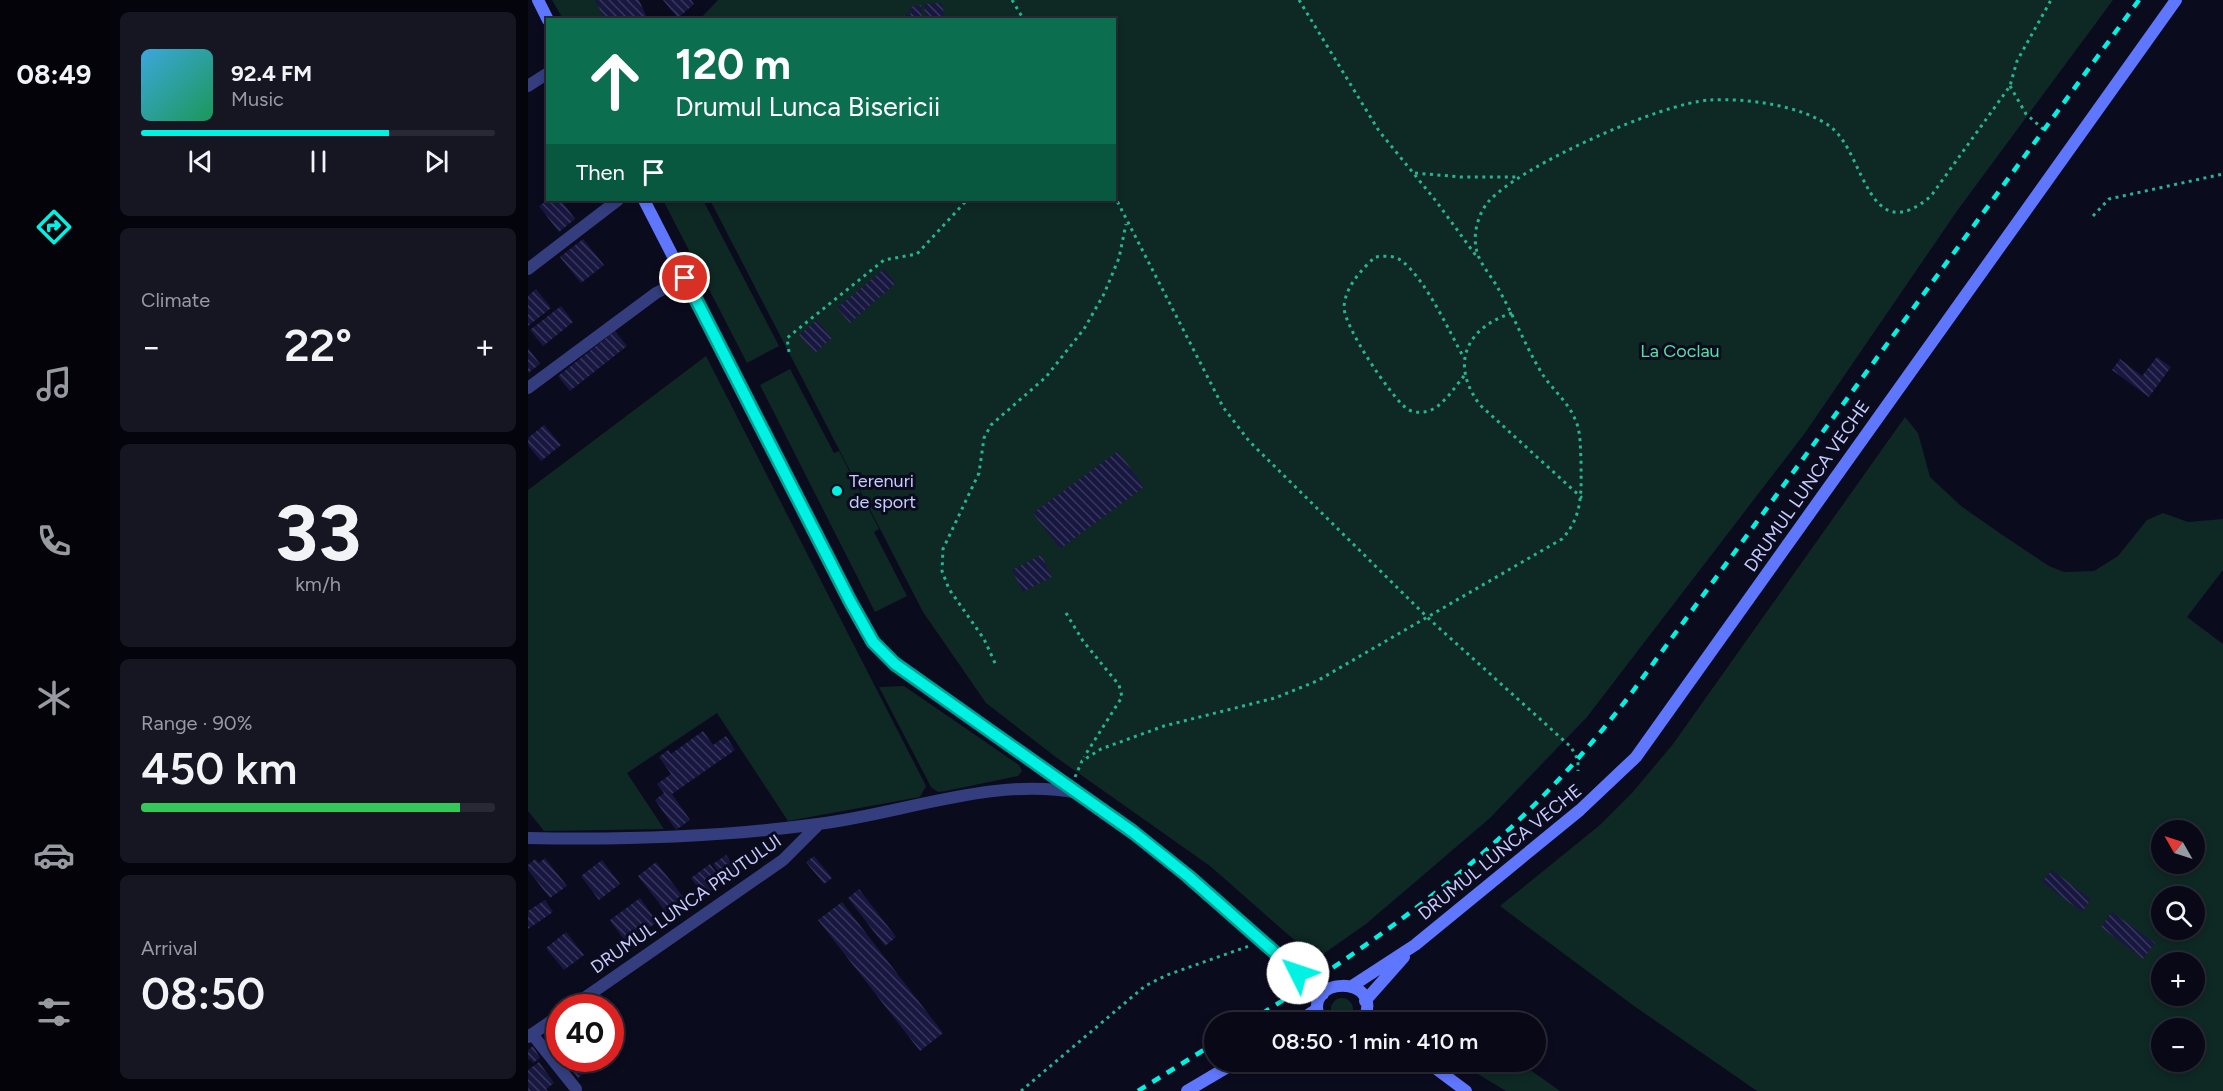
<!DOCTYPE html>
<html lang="en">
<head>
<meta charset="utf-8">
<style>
  body { margin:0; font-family:Figtree,sans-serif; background:#161623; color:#f1f3f6; height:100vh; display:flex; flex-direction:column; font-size:22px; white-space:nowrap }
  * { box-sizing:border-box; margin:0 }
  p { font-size:20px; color:#989aa1 }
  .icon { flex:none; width:33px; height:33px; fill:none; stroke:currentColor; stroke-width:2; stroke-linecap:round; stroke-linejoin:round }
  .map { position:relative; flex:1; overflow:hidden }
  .sheet { display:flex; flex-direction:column; gap:12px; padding:12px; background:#04040c; width:420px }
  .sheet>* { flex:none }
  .hud { position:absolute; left:18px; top:18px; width:570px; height:183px; border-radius:0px; box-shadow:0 3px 9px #0003,0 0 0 2px #292935; background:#0b6e4f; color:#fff; overflow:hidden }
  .needle { width:39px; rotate:309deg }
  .buttons { position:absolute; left:1623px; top:820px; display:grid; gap:12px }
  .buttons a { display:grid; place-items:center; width:54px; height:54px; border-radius:50%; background:#080816; box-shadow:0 3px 9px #0003,0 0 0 2px #292935; font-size:30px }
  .speed { position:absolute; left:18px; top:994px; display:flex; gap:12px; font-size:30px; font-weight:700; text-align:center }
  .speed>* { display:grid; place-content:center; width:78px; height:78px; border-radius:50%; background:#080816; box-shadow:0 3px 9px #0003,0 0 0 2px #292935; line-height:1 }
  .speed .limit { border:9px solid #d22; background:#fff; color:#111 }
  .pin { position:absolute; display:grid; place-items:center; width:51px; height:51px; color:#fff; margin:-26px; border:3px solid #fff; border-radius:50%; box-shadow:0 2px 6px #0007 }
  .me { position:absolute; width:66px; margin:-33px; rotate:311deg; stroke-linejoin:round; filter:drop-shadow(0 0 4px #0008) }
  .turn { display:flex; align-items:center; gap:21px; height:126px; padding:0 30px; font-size:27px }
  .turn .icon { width:78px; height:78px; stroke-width:2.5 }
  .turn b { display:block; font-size:42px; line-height:51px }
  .then { display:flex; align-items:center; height:57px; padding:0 30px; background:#0003; gap:12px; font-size:22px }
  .big { font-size:45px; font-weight:600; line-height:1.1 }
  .sheet .widget { flex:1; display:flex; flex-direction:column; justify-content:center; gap:9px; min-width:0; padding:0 21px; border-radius:9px; background:#161623 }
  .sheet .dial { align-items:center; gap:0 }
  .dial b { font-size:78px; line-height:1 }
  .song { display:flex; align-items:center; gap:18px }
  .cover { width:72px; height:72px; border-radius:9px; background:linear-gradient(135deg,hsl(200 70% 55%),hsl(150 70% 35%)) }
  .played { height:6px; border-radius:3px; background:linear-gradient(90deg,#00f3e2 70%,#292935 70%) }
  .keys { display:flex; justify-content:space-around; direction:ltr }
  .heat { display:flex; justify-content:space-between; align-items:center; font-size:33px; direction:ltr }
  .charge { height:9px; border-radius:4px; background:linear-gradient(90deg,#34c759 90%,#292935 0) }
  .trip { position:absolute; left:676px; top:1012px; width:342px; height:60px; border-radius:30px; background:#080816; box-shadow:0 3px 9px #0003,0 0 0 2px #292935; font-weight:600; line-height:60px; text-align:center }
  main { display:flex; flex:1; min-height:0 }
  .tab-bar { display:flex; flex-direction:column; width:108px; justify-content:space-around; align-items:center; background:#030309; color:#989aa1 }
  .tab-bar .icon { width:42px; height:42px }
  .tab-bar .selected { color:#00f3e2 }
  .tab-bar b { font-size:27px; color:#f1f3f6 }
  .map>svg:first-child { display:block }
  .green { fill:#0e2823; fill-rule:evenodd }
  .building { fill:url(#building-back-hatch) }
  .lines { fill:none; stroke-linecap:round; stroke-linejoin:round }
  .path { stroke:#28b393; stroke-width:3; stroke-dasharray:3 4.5; stroke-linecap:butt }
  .street { stroke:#343e7f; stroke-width:12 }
  .secondary { stroke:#5f77ff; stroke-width:12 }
  .rail { stroke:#00f3e2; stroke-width:4.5; stroke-dasharray:9 8; stroke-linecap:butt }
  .route-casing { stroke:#009e93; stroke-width:15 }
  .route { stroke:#00f3e2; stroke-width:10 }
  .poi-dot { fill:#00f3e2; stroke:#0b0b1e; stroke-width:2 }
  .labels { text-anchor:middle; stroke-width:6; stroke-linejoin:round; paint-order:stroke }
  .park-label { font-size:18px; fill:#51e2a5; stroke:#0b0b1e }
  .poi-label { font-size:18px; fill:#c8cbff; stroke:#0b0b1e; text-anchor:start }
  .street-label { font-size:18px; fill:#c8cbff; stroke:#0b0b1e }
</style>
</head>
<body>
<main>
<nav class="tab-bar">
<b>08:49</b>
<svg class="icon selected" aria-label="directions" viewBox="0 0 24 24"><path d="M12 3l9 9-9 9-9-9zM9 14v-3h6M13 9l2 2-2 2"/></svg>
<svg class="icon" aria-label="music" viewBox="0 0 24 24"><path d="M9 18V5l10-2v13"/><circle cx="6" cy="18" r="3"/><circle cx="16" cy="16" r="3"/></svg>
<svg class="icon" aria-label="phone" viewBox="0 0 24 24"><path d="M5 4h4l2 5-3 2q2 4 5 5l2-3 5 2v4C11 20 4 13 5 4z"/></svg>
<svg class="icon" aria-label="climate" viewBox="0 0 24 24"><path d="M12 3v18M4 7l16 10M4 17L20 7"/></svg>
<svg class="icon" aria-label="car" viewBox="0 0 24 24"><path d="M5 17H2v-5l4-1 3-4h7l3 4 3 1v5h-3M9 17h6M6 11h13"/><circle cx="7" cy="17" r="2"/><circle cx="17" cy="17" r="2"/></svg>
<svg class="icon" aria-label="filters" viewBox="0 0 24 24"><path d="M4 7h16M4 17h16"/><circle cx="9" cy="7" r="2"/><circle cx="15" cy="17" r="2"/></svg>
</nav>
<section class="sheet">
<div class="widget">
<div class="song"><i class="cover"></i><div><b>92.4 FM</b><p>Music</p></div></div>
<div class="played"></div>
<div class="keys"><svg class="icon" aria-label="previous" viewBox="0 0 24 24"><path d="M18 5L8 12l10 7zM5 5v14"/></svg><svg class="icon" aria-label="pause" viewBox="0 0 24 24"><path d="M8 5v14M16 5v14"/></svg><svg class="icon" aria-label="next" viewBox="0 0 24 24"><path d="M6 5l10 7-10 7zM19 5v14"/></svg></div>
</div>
<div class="widget"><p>Climate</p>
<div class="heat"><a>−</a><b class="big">22°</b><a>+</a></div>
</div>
<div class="widget dial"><b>33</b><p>km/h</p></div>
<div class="widget"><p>Range · 90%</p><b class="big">450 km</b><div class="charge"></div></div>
<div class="widget"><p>Arrival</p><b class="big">08:50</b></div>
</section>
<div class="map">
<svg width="1695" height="1091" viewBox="0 0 1695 1091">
  <defs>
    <pattern id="building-back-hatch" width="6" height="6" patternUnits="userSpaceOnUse" patternTransform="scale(1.5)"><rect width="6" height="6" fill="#181740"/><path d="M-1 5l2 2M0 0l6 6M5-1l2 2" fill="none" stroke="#38375d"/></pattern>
  </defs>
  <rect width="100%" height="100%" fill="#0b0b1e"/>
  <path class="green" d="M24,0H67L77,19H35Z
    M190,0H1585L1429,211L1277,433L1059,717L962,818L838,924L788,959L682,866L529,758L458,703L395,612L182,200H586V20H171Z
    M135,200H175L251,346L219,363Z
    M178,356L398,786L392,797L260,821L189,713L99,773L136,829L16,831L0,811V490Z
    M262,369L306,453L311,451L351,529L346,532L379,596L347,612L232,385Z
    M1377,417L1390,433L1402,477L1433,506L1473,534L1521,566L1536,572L1566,571L1590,556L1619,520L1635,513L1660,522L1695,519V570L1659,617L1695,644V1091H1229L1106,1006L972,906L1072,825L1104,793L1145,744ZM1634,831H1666V864H1634ZM1634,897H1666V930H1634ZM1634,963H1666V996H1634ZM1634,1029H1666V1062H1634Z
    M376,686L491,765L494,771L490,776L418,791L410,792L403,787L351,687Z
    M803 1009a11 11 0 1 1 22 0a11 11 0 1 1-22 0Z
    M930,1062H991L1032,1091H978Z"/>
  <path class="building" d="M67,0H111L120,20H77Z
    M135,0H163L166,4L150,18Z
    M414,3L416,16L398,19L396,4Z
    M393,5L394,20H377L376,15L383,14L382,7Z
    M20,200H33L47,219L31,232L11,206Z
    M55,239L76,265L53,283L32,257Z
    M356,269L368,283L322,323L309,308Z
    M8,289L23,308L0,326V296Z
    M33,306L45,322L15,346L2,330Z
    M289,320L304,338L287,353L271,335Z
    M87,331L99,346L42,391L30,376Z
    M0,348L12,364L0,373Z
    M1629,357L1643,367L1621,397L1584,370L1592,359L1614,376Z
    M16,425L33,445L13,461L0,445V438Z
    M590,451L616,487L532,549L505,513Z
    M513,555L524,577L495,592L484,570Z
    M175,731L185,745L198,736L207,750L144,794L162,820L148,830L127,800L136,793L129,784L143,774L131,757L140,750L143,754Z
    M198,855L210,872L197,881L185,864Z
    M286,856L304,878L296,884L278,862Z
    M17,858L39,886L22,898L0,870V865L7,859L11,863Z
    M74,860L92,884L71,900L53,876Z
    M128,862L156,898L138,912L110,876Z
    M182,864L195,882L176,896L163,878Z
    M1524,870L1563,899L1554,912L1514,882Z
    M331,889L368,937L357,946L320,898Z
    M112,898L129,922L99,944L82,920Z
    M17,900L25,912L0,929V911Z
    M314,902L415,1033L392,1051L290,920Z
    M1584,912L1627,943L1615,959L1573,927Z
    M38,932L56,955L36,970L18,948Z
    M82,1029L94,1044L82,1053Z
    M5,1046L12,1058L5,1063L2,1059L0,1060V1050Z
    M35,1059H68L70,1062L50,1078Z
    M11,1062L26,1083L18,1089L20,1091H0V1070Z"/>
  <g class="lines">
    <path class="path" d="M484,0L496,20
      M771,0L851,131L908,201L949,257
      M1482,86L1498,114L1516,130
      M887,173L933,177H991
      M586,195L695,407L721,441L900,618L1043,747L1050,760V771
      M1565,216L1581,199L1695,174
      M984,313C937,328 922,365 952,405L1054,498
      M261,352L259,338L356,260L389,254L439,200
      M936,376C925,389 913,410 896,412C890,413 883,412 878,408C862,395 816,327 816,307C817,287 834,269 847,257C856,256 866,255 874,261C898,280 921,331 936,358
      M538,613L555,641L591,685L594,697L556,757
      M467,663L456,639L421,589L414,571L415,549L451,473L456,438L463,425L518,377L556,329L576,294L591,258L598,224
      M547,777L554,761L573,749L636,726L747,698L789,681L1034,539C1056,515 1053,490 1053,459C1052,445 1053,432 1047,419C1040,402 1025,390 1015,375C998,348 987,318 971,290C964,276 950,263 948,247C945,232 951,212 961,201C994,165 1133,103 1182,100C1217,98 1275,105 1304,128C1337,155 1340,250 1403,196L1482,86L1489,61L1523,0
      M493,1091L617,986L639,975L721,946"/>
    <path class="street" d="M0,86L20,73
      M0,269L90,200
      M0,388L128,293L157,278
      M0,838C96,840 194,837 290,824C373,814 466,776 550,793
      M42,1008L255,860L291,824
      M4,1034L48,1089
      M0,1037L32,1015"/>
    <path class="secondary" d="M10,0L20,20
      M116,200L322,601L345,642L367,664L627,849L795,994
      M824,986L887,945L1052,810L1108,757L1648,0
      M837,1001L876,957
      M839,1013L851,1023
      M768,1023L789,1009
      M794,1023C767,974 862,973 834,1023
      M899,1062L938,1091
      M659,1091L708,1062"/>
    <path class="rail" d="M719,1023C873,927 995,837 1105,691L1611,0
      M610,1091L687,1043"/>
  </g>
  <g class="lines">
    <g class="route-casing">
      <path id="route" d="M157,278L322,601L345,642L367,664L605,832L660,876L770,973"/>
    </g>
    <use href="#route" class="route"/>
  </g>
  <circle class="poi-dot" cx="309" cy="491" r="6"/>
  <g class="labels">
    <g class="park-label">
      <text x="1152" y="357">La Coclau</text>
    </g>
    <g class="poi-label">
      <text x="321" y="487">Terenuri<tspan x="321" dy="21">de sport</tspan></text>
    </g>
    <g class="street-label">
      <text transform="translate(1279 486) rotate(-55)" y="6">DRUMUL LUNCA VECHE</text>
      <text transform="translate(972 852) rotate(-39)" y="6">DRUMUL LUNCA VECHE</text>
      <text transform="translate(158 904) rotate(-35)" y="6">DRUMUL LUNCA PRUTULUI</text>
    </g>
  </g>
</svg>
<div class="buttons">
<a><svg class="needle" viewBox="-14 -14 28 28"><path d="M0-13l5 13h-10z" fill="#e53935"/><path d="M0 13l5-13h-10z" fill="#989aa1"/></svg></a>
<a><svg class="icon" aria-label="search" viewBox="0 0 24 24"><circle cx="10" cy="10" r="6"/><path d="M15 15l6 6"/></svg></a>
<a>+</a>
<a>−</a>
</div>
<div class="speed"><div class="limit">40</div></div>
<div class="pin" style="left:157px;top:278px;background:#d93025"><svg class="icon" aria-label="arrive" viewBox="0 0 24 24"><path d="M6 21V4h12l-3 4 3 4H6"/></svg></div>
<svg class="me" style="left:770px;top:973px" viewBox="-20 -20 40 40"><circle r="19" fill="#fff"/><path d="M0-13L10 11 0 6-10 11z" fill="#00f3e2"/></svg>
<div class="trip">08:50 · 1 min · 410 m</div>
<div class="hud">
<div class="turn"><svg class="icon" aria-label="ahead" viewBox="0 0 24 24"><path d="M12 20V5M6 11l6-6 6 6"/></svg><div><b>120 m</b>Drumul Lunca Bisericii</div></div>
<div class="then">Then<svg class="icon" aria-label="arrive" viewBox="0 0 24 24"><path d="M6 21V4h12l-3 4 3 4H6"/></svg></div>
</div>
</div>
</main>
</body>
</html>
